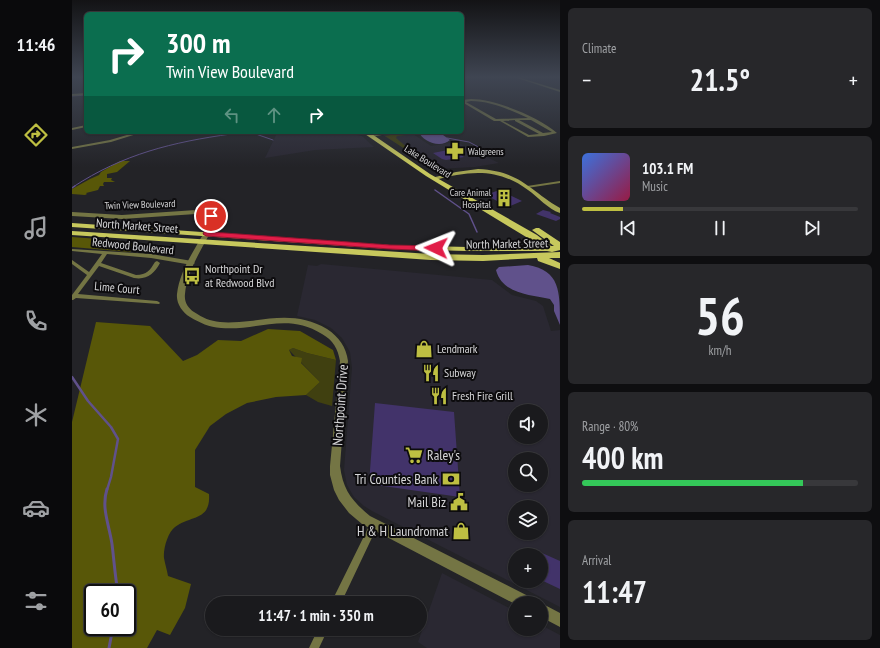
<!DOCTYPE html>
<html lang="en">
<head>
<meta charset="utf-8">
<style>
  body { margin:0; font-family:"PT Sans Narrow",sans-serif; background:#27272a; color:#f1f3f6; height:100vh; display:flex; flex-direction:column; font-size:15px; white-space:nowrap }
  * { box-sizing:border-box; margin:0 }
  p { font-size:13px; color:#9fa1a4 }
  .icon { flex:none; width:22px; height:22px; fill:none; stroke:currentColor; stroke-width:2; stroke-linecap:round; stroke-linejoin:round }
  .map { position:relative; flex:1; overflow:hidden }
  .sheet { display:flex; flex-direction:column; gap:8px; padding:8px; background:#0e0e10; width:320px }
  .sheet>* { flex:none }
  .banner { position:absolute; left:12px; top:12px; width:380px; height:122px; border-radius:6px; box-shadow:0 1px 3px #0004,0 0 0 1px #38383b; background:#0b6e4f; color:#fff; overflow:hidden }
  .buttons { position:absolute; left:436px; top:404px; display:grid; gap:8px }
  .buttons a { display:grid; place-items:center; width:40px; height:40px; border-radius:50%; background:#1a1a1d; box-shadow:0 1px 3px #0004,0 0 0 1px #38383b; font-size:20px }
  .speed { position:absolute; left:12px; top:584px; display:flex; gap:8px; font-size:20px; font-weight:700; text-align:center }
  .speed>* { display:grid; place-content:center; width:52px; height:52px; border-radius:50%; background:#1a1a1d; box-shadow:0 1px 3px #0004,0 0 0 1px #38383b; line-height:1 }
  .speed .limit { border:2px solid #111; border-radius:6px; background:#fff; color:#111 }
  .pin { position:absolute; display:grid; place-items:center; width:34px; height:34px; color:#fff; margin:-17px; border:2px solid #fff; border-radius:50%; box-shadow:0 1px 4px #0007 }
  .me { position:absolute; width:44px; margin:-22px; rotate:272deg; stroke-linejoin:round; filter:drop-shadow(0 0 3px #0008) }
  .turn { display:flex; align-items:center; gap:14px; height:84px; padding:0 16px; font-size:18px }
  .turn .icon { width:52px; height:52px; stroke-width:2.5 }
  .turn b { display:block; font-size:28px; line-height:34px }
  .lanes { display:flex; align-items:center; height:38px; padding:0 16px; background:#0003; justify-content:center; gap:20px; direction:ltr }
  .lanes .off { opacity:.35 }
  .big { font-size:30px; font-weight:600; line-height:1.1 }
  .sheet .widget { flex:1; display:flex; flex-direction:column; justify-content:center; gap:6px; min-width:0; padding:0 14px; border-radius:6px; background:#27272a }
  .sheet .dial { align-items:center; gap:0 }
  .dial b { font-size:52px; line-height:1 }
  .song { display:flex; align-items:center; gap:12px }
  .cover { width:48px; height:48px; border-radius:6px; background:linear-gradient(135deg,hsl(220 70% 55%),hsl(340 70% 35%)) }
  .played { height:4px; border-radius:2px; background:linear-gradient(90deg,#bebf42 15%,#38383b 15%) }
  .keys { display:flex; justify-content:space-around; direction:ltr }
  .heat { display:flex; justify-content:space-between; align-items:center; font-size:22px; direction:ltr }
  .charge { height:6px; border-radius:3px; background:linear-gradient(90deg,#34c759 80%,#38383b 0) }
  .trip { position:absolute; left:133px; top:596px; width:222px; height:40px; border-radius:20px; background:#1a1a1d; box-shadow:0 1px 3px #0004,0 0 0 1px #38383b; font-weight:600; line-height:40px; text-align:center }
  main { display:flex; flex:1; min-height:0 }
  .tabs { display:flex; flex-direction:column; width:72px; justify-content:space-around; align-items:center; background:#0a0a0c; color:#9fa1a4 }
  .tabs .icon { width:28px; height:28px }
  .tabs .active { color:#bebf42 }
  .tabs b { font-size:18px; color:#f1f3f6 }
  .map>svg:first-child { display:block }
  .built { fill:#2a2832; fill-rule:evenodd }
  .green { fill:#404010 }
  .forest { fill:#585708; fill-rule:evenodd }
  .water { fill:#60518b }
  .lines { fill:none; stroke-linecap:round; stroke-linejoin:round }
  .stream-far3 { stroke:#60518b; stroke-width:1 }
  .stream-far2 { stroke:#60518b; stroke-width:1.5 }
  .stream-far1 { stroke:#60518b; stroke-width:2.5 }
  .stream { stroke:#60518b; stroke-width:3 }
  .building { fill:#42336a }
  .minor { fill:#747544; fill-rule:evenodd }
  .tertiary { fill:#747544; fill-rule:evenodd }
  .secondary { fill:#a3a453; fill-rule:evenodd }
  .primary { fill:#c7c85d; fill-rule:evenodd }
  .route { fill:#e11d48; stroke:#92132f }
  .labels { text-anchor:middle; stroke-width:4; stroke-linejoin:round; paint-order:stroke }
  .far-poi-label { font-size:10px; fill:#d6d6d8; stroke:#0d0c0e; text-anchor:start }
  .far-street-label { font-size:10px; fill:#d6d6d8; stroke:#0d0c0e }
  .street-label { font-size:12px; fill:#d6d6d8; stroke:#0d0c0e }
  .poi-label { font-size:12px; fill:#d6d6d8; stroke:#0d0c0e; text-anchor:start }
  .near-street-label { font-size:14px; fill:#d6d6d8; stroke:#0d0c0e }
  .near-poi-label { font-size:14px; fill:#d6d6d8; stroke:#0d0c0e; text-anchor:end }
</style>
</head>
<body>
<main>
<nav class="tabs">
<b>11:46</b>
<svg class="icon active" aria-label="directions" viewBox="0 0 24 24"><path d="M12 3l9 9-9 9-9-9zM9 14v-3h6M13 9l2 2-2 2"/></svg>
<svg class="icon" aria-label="music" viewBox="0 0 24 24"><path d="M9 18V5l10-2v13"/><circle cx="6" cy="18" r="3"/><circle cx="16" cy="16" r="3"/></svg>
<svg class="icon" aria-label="phone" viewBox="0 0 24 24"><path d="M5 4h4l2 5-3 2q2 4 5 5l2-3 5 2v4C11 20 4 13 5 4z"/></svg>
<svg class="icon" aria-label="climate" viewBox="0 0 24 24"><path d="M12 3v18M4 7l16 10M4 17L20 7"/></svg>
<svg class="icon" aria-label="car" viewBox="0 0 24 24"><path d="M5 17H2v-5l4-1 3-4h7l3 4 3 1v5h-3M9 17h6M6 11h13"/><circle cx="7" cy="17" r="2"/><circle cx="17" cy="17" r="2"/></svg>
<svg class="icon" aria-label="filters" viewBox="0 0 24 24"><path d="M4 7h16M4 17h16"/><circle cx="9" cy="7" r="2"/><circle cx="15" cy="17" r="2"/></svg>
</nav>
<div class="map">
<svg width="488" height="648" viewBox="0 0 488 648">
  <rect width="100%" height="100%" fill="#232327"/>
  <path class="built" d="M203,132L264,133L271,132L290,136L302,147L243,150L193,158L205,133Z
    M306,132H338L359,146L384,142L427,163L403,167L365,169Z
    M249,264L420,280L440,295L464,301L471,306L479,331L488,330V607L300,511L292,506L282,497L275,485L272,470L280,368L278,352L270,338L259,328L243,320L225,316L236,265L245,266ZM443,411H469V437H443ZM443,459H469V485H443ZM443,507H469V533H443ZM443,555H469V581H443Z
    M370,573L443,611V629H469V625L488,635V648H355L346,642Z"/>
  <path class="green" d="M330,133L334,135L325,136L324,138L337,149L345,152L339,153L313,136Z
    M221,348L235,353L264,360L260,406L246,402L234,395L248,382L217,350Z"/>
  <path class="forest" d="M48,161H58L45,172L35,174V178H40L39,180L43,182H32L31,184L32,186H28L26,190L14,193L15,194L13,195L0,194V189L18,179L27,175L29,172Z
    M0,237L27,239V242L38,243L40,240L64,244L58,252L0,247Z
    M24,322L78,326L111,361L125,355L146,340L169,341L196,329L228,331L261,350L264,360L235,353L221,348L217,350L220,356L230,358L229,363L248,382L234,395L204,397L175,403L154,414L138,426L123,450V487L137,494C139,521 119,515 103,527C96,532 91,549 92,558C93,564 95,570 96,576L119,584L113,608L98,635L85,630L75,648H0V422ZM21,593H55V627H21Z"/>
  <path class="water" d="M347,132L371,135L378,140C368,149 350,141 347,132Z
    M456,265C488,271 488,290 488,325L482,311V305L478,299C459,295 430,294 424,270L427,267Z"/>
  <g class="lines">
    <path class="stream-far3" d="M0,96L14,95
      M178,132L201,140
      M194,132L205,133
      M164,133L170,132
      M375,138L397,142L416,152
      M1,187C51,154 101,142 159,134"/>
    <path class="stream-far2" d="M0,188L3,186
      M363,190L397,214L405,232"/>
    <path class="stream-far1" d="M0,377L16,401L39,427L46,439L39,477L35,490"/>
    <path class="stream" d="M35,489C29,508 37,524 40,544C42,560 43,576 46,593
      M37,648L41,627"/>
  </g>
  <path class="building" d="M381,149L392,157L374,160L370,159L361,153Z
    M427,190L450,201L436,207L414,195Z
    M471,210L479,212L478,213L488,217V219L484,221L464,214Z
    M303,403L382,412L388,497L297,484Z
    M470,553L488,561V589L469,580Z"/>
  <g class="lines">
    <path class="minor" d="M0,76H5L0,77Z
      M439,76H442L488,90V92Z
      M14,93V95L0,96V94Z
      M399,99C423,99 467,117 485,133L472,136L456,137L428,121H422L390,102V100ZM399,101C419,101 438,110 456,118L424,119L394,102ZM443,120V121L467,134L457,135L431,121ZM447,120H459L480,132L471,133Z
      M14,125V127L0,130V128Z
      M65,132H71L39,142L0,149V147L38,140Z
      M318,132H326L299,137L297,136Z
      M488,181V183L455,188L453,187L455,186Z
      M0,249L79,254L120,261L123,263L120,265L79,258L35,254L29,263L64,275C75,275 78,270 83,262L85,261L88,263C82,274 75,280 62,278L27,266L6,294L85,301L87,302L88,303L87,304L4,298L1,300H0V295L15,275L0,264V260L17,272L30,254L0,251Z
      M302,521L305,522L306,525L269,603H259L299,522Z
      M246,629H256L247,648H237Z"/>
    <path class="tertiary" d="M124,210L141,215L144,222C133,244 115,269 113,294C112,302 116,308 122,312C131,318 138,321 148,322C157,323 168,322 178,321C206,317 230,314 255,329C267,337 274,347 276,361L268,466C271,490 280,501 298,516L460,598L462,603L443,604L290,524L277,513L267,500L262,490L258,475V466L268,361C266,349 261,340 250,334C215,312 186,331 149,328C137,327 128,323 118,317C110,312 104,303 105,294C108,268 126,245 138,222L136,217L124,214L50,219L0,216V212L50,215Z
      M469,603L488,613V627L469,617Z"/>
    <path class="secondary" d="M406,169C448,171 456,189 488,208V213C476,209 466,197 456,190C425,167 397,171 362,180L359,178L384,172Z"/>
    <path class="primary" d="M290,132H297L358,174L465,235L479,246H482L460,230L464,228H467L488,242V250L480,252L475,251H395L317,249L0,227V223L317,245L395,247L469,246L354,176Z
      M0,231L359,254L411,255L488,252V258H477L488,263V269L466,261L465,258L411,261L359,260L0,235Z"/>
  </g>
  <linearGradient id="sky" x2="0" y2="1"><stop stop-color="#131315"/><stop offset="0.46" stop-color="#3f4552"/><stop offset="1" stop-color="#3f4552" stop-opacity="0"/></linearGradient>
  <rect width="488" height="167" fill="url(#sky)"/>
  <path class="route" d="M136,215H141L144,222L139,232L318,245L364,246L368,248L364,251L318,249L134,236L131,234L137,222Z"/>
  <defs>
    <g id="pharmacy-bare" transform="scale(1.38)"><path d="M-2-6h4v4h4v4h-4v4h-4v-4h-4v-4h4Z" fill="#bebf42" stroke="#0d0c0e" stroke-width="2.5" paint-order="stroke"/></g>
    <g id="building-bare" transform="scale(1.38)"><path d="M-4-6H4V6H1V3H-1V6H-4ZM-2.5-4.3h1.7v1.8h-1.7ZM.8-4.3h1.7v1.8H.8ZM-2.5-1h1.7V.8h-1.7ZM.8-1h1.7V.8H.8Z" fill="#bebf42" stroke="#0d0c0e" stroke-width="2.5" paint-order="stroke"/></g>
    <g id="bus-bare" transform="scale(1.38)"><path d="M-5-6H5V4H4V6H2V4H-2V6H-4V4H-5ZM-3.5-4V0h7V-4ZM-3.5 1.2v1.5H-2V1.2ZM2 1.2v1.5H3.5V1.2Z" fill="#bebf42" stroke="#0d0c0e" stroke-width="2.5" paint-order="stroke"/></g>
    <g id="shop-bare" transform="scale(1.38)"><path d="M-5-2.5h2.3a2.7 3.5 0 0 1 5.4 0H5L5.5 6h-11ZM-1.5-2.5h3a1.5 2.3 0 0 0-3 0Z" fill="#bebf42" stroke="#0d0c0e" stroke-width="2.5" paint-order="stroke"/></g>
    <g id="restaurant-bare" transform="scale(1.38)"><path d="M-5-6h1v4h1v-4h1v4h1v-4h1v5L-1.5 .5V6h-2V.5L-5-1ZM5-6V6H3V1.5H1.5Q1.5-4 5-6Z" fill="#bebf42" stroke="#0d0c0e" stroke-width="2.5" paint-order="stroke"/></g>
    <g id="supermarket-bare" transform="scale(1.38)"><path d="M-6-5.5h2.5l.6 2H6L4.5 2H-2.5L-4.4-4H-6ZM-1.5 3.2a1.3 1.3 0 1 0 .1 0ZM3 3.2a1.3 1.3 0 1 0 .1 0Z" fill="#bebf42" stroke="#0d0c0e" stroke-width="2.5" paint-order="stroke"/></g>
    <g id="bank-bare" transform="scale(1.38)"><path d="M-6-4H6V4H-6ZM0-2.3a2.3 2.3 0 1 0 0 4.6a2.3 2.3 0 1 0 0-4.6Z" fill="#bebf42" stroke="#0d0c0e" stroke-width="2.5" paint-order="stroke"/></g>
    <g id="civic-bare" transform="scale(1.38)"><path d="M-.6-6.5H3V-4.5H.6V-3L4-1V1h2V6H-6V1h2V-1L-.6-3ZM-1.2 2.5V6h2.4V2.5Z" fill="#bebf42" stroke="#0d0c0e" stroke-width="2.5" paint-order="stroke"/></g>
  </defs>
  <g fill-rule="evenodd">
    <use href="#pharmacy-bare" x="383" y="151"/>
    <use href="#building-bare" x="432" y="198"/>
    <use href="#bus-bare" x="120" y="276"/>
    <use href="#shop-bare" x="352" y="349"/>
    <use href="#restaurant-bare" x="359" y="373"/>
    <use href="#restaurant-bare" x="367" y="396"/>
    <use href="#supermarket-bare" x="342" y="455"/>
    <use href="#bank-bare" x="379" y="479"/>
    <use href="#civic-bare" x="387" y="502"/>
    <use href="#shop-bare" x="389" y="531"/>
  </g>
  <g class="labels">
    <g class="far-poi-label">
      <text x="396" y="155">Walgreens</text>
      <text x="419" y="196" text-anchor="end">Care Animal<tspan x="419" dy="12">Hospital</tspan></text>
    </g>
    <g class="far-street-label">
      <text transform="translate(356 161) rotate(32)" y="4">Lake Boulevard</text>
      <text transform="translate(68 204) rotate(-2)" y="4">Twin View Boulevard</text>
    </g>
    <g class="street-label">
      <text transform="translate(65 226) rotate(4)" y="4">North Market Street</text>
      <text transform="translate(435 244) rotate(-1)" y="4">North Market Street</text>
      <text transform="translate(61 246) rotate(6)" y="4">Redwood Boulevard</text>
      <text transform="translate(45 288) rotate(5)" y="4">Lime Court</text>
    </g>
    <g class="poi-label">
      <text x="133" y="273">Northpoint Dr<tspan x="133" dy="14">at Redwood Blvd</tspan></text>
      <text x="365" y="353">Lendmark</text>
      <text x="372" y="377">Subway</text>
      <text x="380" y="400">Fresh Fire Grill</text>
    </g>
    <g class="near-street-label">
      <text transform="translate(268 405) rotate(-86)" y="5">Northpoint Drive</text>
    </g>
    <g class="near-poi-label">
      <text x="355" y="460" text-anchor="start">Raley's</text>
      <text x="366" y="484">Tri Counties Bank</text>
      <text x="374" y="507">Mail Biz</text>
      <text x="376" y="536">H &amp; H Laundromat</text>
    </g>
  </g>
</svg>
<div class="buttons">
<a><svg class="icon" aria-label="sound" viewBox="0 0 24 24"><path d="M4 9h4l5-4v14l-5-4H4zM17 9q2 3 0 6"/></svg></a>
<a><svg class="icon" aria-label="search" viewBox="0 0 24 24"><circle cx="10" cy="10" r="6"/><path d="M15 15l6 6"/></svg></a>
<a><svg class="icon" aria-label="layers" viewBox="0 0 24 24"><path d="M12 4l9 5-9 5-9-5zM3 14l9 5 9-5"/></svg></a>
<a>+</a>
<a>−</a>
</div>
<div class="speed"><div class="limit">60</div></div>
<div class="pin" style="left:139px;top:216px;background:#d93025"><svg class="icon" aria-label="arrive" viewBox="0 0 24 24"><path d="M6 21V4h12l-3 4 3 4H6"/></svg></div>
<svg class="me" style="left:364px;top:248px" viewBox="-20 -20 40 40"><path d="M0-17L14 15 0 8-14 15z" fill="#e11d48" stroke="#fff" stroke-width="4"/></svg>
<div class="trip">11:47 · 1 min · 350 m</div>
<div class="banner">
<div class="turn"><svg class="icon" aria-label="right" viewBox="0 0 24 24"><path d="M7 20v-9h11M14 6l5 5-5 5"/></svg><div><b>300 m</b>Twin View Boulevard</div></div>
<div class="lanes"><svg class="icon off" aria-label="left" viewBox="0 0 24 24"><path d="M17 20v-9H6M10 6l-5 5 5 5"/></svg><svg class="icon off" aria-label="ahead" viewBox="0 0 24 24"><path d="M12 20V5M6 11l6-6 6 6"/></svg><svg class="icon" aria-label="right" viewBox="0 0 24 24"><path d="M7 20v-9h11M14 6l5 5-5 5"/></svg></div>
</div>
</div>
<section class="sheet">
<div class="widget"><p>Climate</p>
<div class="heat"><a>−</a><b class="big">21.5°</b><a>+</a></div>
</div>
<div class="widget">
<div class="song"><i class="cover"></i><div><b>103.1 FM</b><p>Music</p></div></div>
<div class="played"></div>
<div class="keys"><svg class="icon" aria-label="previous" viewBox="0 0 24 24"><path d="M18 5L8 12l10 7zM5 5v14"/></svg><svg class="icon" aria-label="pause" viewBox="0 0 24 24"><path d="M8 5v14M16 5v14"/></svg><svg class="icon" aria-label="next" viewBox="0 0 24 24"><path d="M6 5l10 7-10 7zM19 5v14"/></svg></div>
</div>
<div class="widget dial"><b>56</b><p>km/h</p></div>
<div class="widget"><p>Range · 80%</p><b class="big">400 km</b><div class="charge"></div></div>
<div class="widget"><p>Arrival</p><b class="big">11:47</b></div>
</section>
</main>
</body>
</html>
